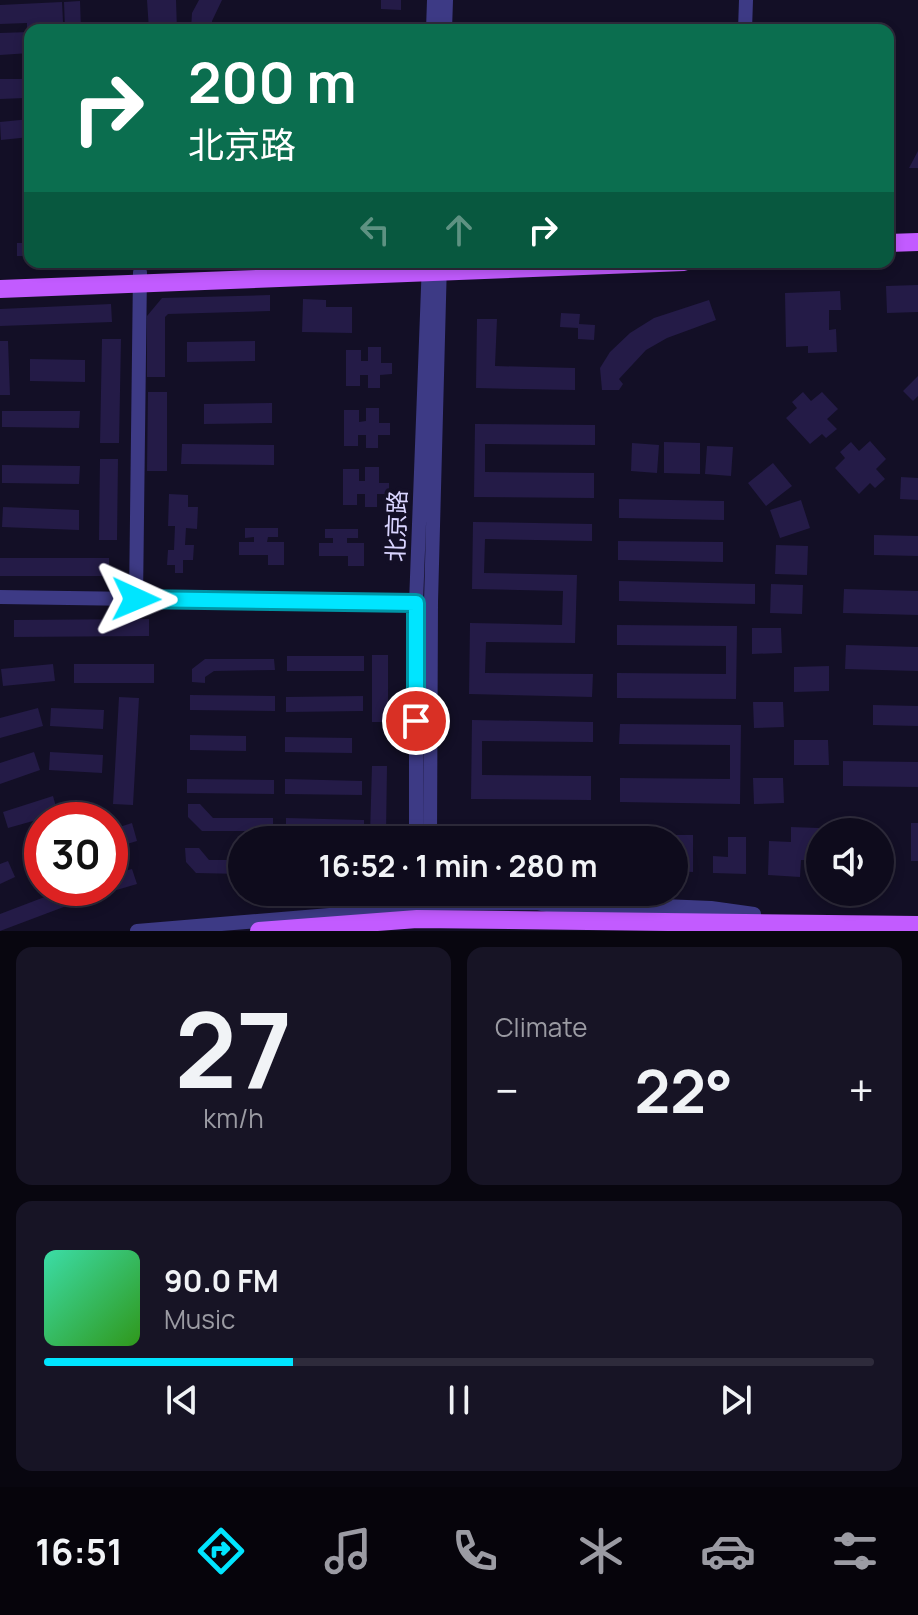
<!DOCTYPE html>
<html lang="en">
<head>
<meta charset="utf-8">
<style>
  body { margin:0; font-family:Manrope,"Noto Sans SC",sans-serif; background:#171425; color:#f1f3f6; height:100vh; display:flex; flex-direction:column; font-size:30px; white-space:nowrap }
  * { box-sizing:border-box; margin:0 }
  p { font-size:26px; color:#9b9ba3 }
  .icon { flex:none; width:44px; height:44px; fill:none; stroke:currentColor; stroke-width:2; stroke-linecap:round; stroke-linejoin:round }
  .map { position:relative; height:931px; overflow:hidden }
  .details { display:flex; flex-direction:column; gap:16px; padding:16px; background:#08060f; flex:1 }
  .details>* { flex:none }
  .hud { position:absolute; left:24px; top:24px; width:870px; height:244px; border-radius:16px; box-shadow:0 4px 12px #0003,0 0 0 2px #2e2b3b; background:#0b6e4f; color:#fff; overflow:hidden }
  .buttons { position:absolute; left:806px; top:818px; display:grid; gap:16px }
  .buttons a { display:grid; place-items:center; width:88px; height:88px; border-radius:50%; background:#0e0b1c; box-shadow:0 4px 12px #0003,0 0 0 2px #2e2b3b; font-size:40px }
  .speed { position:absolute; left:24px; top:802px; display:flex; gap:16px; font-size:40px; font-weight:700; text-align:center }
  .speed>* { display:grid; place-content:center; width:104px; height:104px; border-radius:50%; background:#0e0b1c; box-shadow:0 4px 12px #0003,0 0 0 2px #2e2b3b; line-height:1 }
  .speed .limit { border:12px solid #d22; background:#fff; color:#111 }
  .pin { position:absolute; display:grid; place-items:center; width:68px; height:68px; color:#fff; margin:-34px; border:4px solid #fff; border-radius:50%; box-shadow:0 2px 8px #0007 }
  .me { position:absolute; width:88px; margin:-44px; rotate:91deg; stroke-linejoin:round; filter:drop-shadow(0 0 6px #0008) }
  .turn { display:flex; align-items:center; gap:28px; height:168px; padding:0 32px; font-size:36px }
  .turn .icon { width:104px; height:104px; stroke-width:2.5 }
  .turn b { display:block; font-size:56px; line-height:68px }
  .lanes { display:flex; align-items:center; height:76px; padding:0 32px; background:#0003; justify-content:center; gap:40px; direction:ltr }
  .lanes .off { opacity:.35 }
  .big { font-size:60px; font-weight:700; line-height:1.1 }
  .details .tile { flex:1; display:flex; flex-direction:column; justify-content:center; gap:12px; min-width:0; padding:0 28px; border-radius:16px; background:#171425 }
  .details .dial { align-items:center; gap:0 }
  .dial b { font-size:104px; line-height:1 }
  .song { display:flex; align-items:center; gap:24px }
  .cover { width:96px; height:96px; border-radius:12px; background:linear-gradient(135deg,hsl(160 70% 55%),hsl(110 70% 35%)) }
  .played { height:8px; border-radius:4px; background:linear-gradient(90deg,#00e5ff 30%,#2e2b3b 30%) }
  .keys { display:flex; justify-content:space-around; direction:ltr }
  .heat { display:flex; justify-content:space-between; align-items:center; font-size:44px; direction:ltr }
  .details .tiles { flex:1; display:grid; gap:16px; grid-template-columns:1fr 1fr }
  .tile:last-child { grid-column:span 2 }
  .trip { position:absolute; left:228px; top:826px; width:460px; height:80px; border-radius:40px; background:#0e0b1c; box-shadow:0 4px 12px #0003,0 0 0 2px #2e2b3b; font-weight:700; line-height:80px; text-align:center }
  .tab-bar { display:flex; height:128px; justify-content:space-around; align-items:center; background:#06040b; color:#9b9ba3 }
  .tab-bar .icon { width:56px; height:56px }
  .tab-bar .current { color:#00e5ff }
  .tab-bar b { font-size:36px; color:#f1f3f6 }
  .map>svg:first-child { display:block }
  .building { fill:#241b47 }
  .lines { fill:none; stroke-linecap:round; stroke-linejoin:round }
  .minor { stroke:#3d3a85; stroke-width:14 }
  .major { stroke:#c25bff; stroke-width:18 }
  .route-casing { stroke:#0095a6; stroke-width:20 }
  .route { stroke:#00e5ff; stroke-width:14 }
  .labels { text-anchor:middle; stroke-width:8; stroke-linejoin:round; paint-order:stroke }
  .street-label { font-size:24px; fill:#d9d4ff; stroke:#130f26 }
</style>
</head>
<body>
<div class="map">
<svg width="918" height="931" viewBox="0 0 918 931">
  <rect width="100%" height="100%" fill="#130f26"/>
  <path class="building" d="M147,0H176L177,30H149Z
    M199,0H222L212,21V30H191L192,13Z
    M381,0H401V10L381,9Z
    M80,1L81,30H65L64,2Z
    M62,2L63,22H54V30H27V23L0,24V5Z
    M30,32V53L0,55V33Z
    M0,79H24L25,98L0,99Z
    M30,119V137L1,140L0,122Z
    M918,151V168H909Z
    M26,205H30V224H27Z
    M17,243H30V256H17Z
    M918,285V312L887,313L886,286Z
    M840,291L841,310H829V330L836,329L837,352L808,353V346L786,347L785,293Z
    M270,295V311L168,314L165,317V377H147V316L162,298Z
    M303,299L326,300V307H352V333L302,332Z
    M709,300L716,320L667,338L646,350L619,379L623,384L619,390H602L600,368L610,352L630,333L654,318Z
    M111,304L112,322L0,326V309Z
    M561,313L580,314L579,324L595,325L594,340L578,339V328L560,327Z
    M477,319H497L495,366L575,368V390L476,388Z
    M102,339H121L119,443H100Z
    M0,341H8L10,395H0Z
    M255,341V361L187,362V342Z
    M368,347H381V363H392V374L380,375V388H368V375H360V386H346V350H361V361H368Z
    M30,359L85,360V382L30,381Z
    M918,376V396L913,401L903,391Z
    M148,392H167V471H147Z
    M803,392L811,401L822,392L838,409L827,419L837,429L826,438L822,434L810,444L786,418L797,408L792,402Z
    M272,403V423L204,424V404Z
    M366,408H379V423H390V435H378V448H366V435H358V446H344V410H359V422L366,421Z
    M2,411H80L79,428L2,427Z
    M475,424L595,425V445L485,444V472L594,473V498L474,497Z
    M870,441L886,459L876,469L885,479L875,488L870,483L859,494L835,468L845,458L840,452L851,442L859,451Z
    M664,442L700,443V474L664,473Z
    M632,443L659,445L657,473L631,471Z
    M182,444L274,445V465L181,464Z
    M707,446L733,447L731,476L705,474Z
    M100,459H118L117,540H99Z
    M773,463L792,486L766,506L748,483Z
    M2,465L80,466L79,484L2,483Z
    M365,467H379V483H389V494H377V507H365V494H357V505H343V469H359V481H365Z
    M901,477L918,478V500L900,499Z
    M169,494L188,495V507H198L197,529L186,528L185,545H194L193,560H183V573H175V565H167L168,550H174L175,526H168Z
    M619,499L724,501V520L619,518Z
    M801,500L810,528L780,538L770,510Z
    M3,507L79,510V530L2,527Z
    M473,522L592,524V541L485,539L484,573L577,575L575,643L486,642L485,673L593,674L592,697L469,694L470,623L562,625L563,591L472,589Z
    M245,528H278V537H268L267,542H284V565H268V555H239V542H254V537L245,538Z
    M325,529H358V538H347V543H364V566H348V556H319V543H333V538H325Z
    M874,535L918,536V556L874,555Z
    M618,541L723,542V562L618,560Z
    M776,545L808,546L807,575L775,574Z
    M0,558H109V576H0Z
    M619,581L755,584V604L619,601Z
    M771,584L803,585L802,614L770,613Z
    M844,589L918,591V615L843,613Z
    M149,619V636L14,637V620Z
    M617,625L737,626L736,699L617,698V673L726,674V646L617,645Z
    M752,628H781L782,653L752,654Z
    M846,645L918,647V671L845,669Z
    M372,655H388V722H372Z
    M287,656H364V671H287Z
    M205,659H274L275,670L214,671L205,677V683L192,682V669Z
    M53,664L55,681L3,686L1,669Z
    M74,664H154V683H74Z
    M829,666V691L794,692V667Z
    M190,695L275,696V711L190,710Z
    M363,696V711L286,712V697Z
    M119,697L139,698L133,805L113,804Z
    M753,702H783L784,727L754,728Z
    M873,705L918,706V726L873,725Z
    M38,708L43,726L0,738V718Z
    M51,708L104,710L103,729L50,726Z
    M472,720L593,722V742L482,741V775L591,776V800L471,799Z
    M620,724L741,725L740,804L620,802V778L730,779V745L619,744Z
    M190,735L246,736V751L190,750Z
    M285,737L352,738V753L285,752Z
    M794,740H828L829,765H794Z
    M34,752L40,770L0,784V763Z
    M50,752L103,755L102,773L49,770Z
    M843,761L918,762V787L843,786Z
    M372,766H387L386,834H370Z
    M753,778H783L784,803L754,804Z
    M187,779L274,780V794L187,793Z
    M285,779L362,781V795L285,794Z
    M53,796L58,814L8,828L3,812Z
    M188,804H200L213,818H273V831H202L188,817Z
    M286,818L364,820V835L286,833Z
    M132,823L137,841L110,849V830Z
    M911,823H918V861H911Z
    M791,827L819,828L817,860H801L800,877L768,875L769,841L791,842Z
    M841,829H865V832H841Z
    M504,833H522V840H504Z
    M547,834H565V840H547Z
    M609,835H627V840H609Z
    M675,835H693V872L674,871Z
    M728,837H746V874L713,873V856L728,857Z
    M880,844L889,845L888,879H880Z
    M185,848H199L209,860H242V874L196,873L186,862Z
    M42,849V869L36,870L31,853Z
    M8,861L15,877L0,884V864Z
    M132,869L137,884L76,902L72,888H110V875Z
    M63,890L69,905L0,931V914Z"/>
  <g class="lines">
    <path class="minor" d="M433,30L434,0
      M445,30L446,0
      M745,30L746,0
      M0,597L416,603
      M136,599L140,272
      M416,840V603L429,262
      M430,840L431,602L440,262
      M137,931L378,911L416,904L537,903L574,910L630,911L663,906L711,908L754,914"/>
    <path class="major" d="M888,243L918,242
      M0,289L684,262
      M259,931L417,919L918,925"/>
  </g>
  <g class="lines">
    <g class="route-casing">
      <path id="route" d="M136,599L416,603V721"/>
    </g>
    <use href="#route" class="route"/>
  </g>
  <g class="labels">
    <g class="street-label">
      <text transform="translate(397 526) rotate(-88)" y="8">北京路</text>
    </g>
  </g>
</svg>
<div class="buttons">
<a><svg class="icon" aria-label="sound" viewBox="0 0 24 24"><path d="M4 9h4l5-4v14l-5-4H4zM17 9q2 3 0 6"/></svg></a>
</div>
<div class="speed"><div class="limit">30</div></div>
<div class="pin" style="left:416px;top:721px;background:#d93025"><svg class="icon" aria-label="arrive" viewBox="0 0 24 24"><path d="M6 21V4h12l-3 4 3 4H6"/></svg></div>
<svg class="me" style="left:136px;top:599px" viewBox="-20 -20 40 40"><path d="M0-17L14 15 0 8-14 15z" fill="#00e5ff" stroke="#fff" stroke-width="4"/></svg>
<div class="trip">16:52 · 1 min · 280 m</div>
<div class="hud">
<div class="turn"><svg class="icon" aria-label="right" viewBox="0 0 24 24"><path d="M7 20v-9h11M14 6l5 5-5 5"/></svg><div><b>200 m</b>北京路</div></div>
<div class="lanes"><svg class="icon off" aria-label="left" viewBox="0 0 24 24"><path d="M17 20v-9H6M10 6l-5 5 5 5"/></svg><svg class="icon off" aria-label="ahead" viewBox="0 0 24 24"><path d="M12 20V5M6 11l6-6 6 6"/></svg><svg class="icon" aria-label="right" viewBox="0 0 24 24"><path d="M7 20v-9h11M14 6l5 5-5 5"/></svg></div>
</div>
</div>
<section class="details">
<div class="tiles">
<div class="tile dial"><b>27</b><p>km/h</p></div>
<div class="tile"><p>Climate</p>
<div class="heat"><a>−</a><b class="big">22°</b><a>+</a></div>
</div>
<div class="tile">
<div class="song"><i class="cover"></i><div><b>90.0 FM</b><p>Music</p></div></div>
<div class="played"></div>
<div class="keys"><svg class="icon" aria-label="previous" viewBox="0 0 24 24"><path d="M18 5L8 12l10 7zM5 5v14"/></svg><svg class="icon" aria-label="pause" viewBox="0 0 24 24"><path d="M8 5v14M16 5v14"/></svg><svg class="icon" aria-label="next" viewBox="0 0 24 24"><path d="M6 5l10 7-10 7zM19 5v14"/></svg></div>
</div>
</div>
</section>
<nav class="tab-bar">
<b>16:51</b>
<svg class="icon current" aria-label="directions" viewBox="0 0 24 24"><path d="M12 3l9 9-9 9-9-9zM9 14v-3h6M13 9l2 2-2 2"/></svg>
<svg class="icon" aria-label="music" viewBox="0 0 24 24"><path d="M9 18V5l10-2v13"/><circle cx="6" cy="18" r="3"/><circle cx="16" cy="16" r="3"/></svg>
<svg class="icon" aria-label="phone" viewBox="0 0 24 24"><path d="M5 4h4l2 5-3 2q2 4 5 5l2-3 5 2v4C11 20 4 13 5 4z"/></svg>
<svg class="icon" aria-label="climate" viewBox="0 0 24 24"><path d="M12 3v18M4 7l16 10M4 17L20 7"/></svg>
<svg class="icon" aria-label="car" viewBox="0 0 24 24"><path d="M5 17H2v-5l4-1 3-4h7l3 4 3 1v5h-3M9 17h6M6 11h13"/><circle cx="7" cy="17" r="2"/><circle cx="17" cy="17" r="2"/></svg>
<svg class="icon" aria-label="filters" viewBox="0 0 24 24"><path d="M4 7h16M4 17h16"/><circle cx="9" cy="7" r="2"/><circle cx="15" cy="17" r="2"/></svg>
</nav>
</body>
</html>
